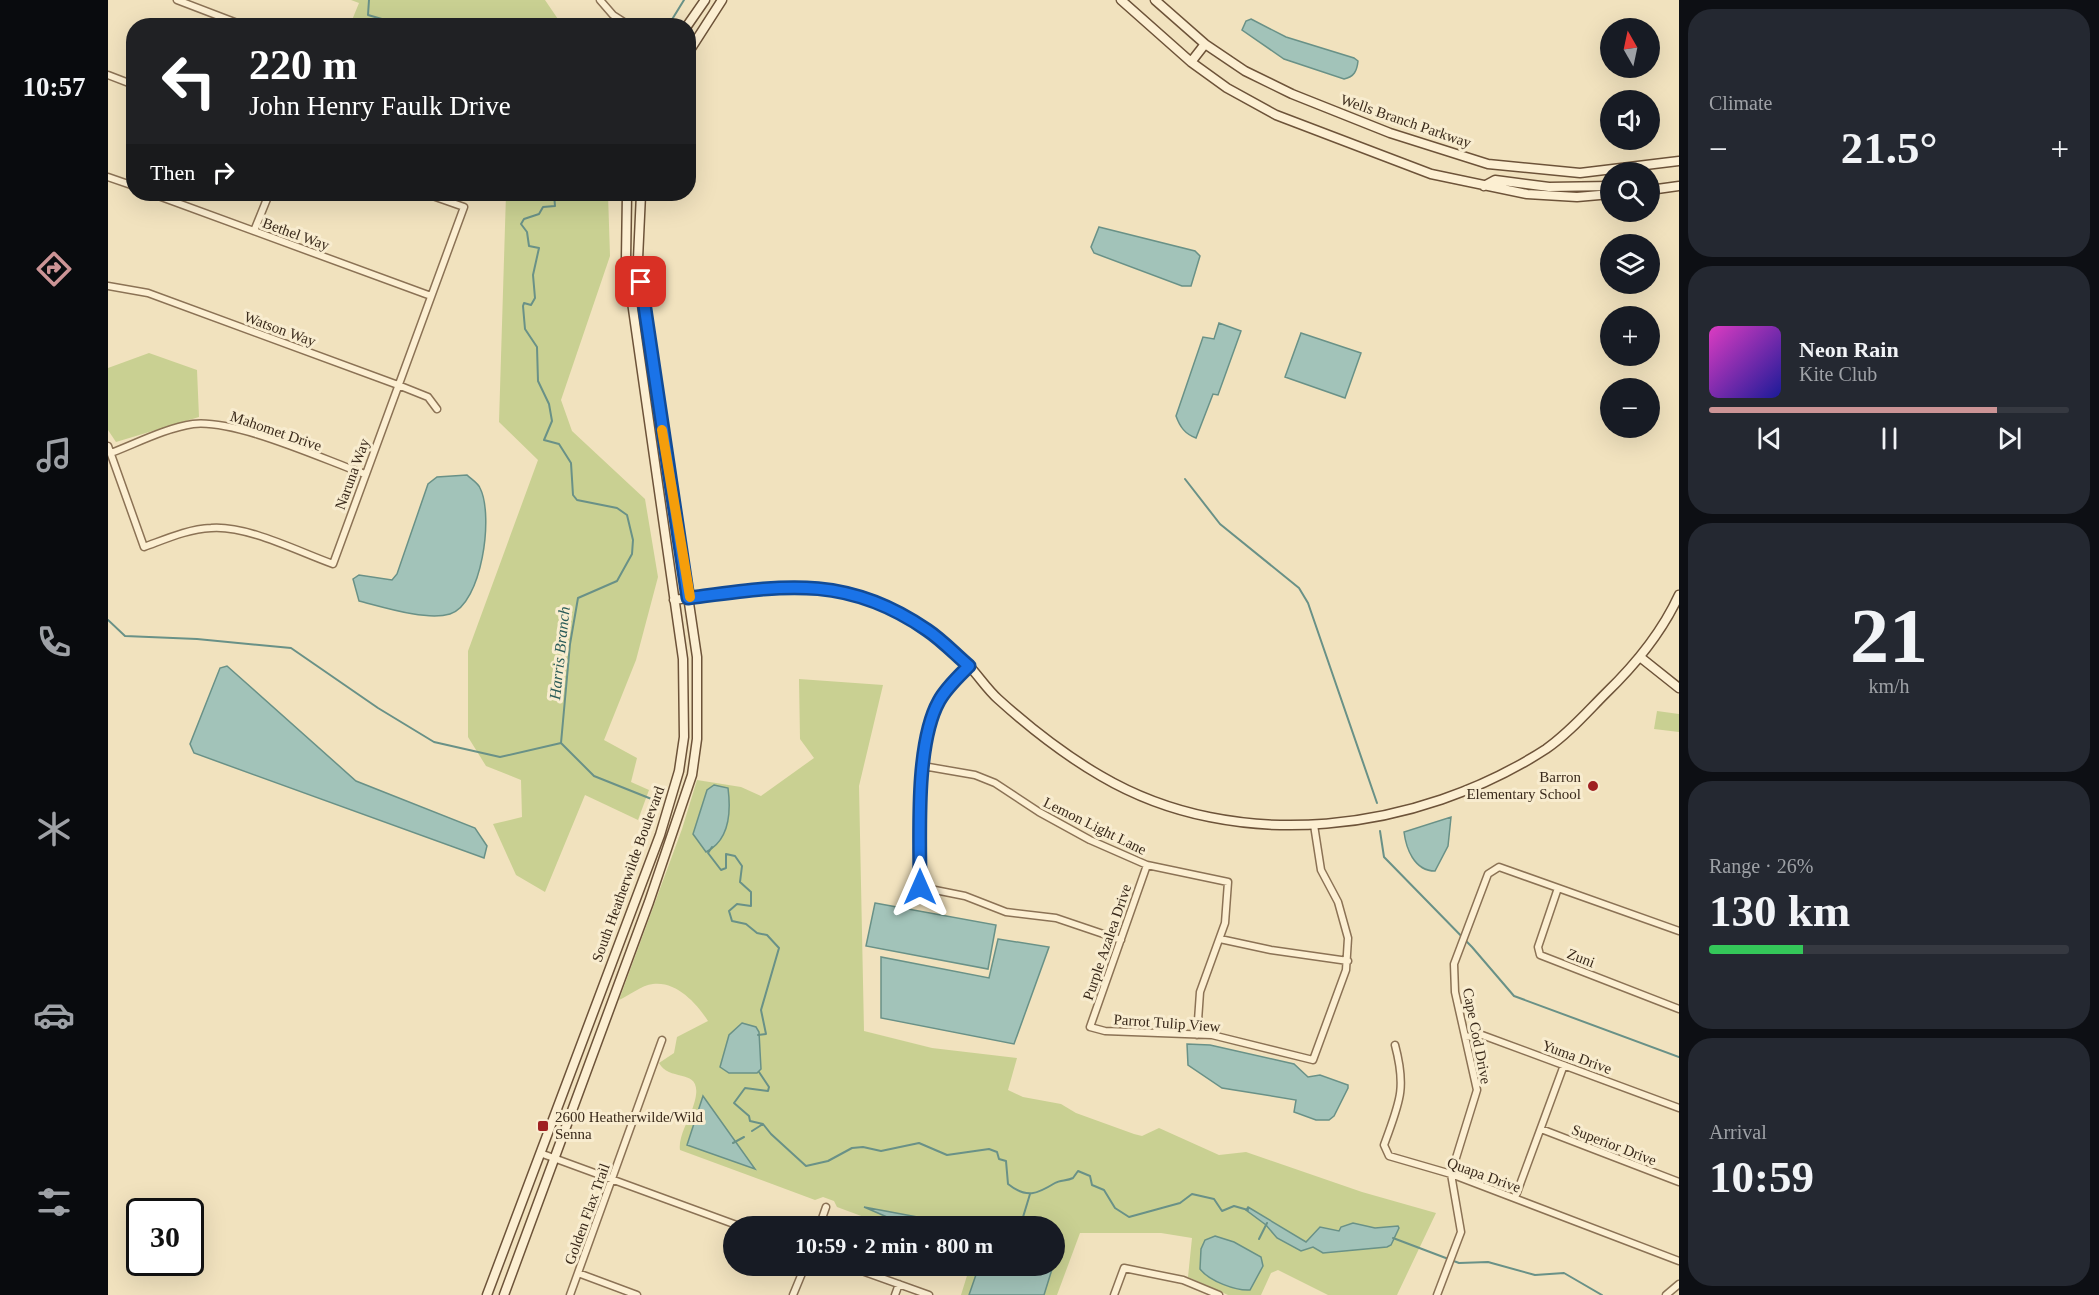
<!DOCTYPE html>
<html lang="en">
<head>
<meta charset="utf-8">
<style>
  body { margin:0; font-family:"Times New Roman",serif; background:#242831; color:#f1f3f6; height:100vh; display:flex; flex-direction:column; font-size:22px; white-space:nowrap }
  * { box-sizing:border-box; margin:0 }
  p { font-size:20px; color:#9ea1a6 }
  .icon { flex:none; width:33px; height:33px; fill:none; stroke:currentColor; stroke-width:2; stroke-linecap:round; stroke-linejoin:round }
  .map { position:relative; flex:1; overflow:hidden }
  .drawer { display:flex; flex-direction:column; gap:9px; padding:9px; background:#0d0f14; width:420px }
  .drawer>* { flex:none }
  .banner { position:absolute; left:18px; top:18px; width:570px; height:183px; border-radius:24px; box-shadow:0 6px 24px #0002; background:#202124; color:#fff; overflow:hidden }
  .needle { width:39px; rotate:351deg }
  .fabs { position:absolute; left:1492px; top:18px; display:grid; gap:12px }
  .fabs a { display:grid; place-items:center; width:60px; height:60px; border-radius:50%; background:#171b24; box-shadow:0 6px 24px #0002; font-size:30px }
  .speed { position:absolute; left:18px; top:1198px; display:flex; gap:12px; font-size:30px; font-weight:700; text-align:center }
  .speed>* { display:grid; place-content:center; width:78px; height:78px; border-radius:50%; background:#171b24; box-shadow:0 6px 24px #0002; line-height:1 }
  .speed .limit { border:3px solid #111; border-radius:9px; background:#fff; color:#111 }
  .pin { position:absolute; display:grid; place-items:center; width:51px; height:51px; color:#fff; margin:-26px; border-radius:12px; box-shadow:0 3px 9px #0006 }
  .me { position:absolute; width:66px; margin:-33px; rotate:0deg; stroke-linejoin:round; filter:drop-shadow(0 0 4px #0008) }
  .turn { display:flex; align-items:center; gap:21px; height:126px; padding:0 24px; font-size:27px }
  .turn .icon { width:78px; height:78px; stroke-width:2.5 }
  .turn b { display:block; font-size:42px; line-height:51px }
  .then { display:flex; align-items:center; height:57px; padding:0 24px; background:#0003; gap:12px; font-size:22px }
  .big { font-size:45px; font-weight:700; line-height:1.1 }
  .drawer .tile { flex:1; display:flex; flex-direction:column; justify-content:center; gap:9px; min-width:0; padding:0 21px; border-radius:24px; background:#242831 }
  .drawer .dial { align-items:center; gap:0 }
  .dial b { font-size:78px; line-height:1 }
  .song { display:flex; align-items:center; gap:18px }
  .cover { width:72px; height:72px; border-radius:9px; background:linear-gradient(135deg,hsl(310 70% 55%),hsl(240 70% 35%)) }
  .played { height:6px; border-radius:3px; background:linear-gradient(90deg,#cc9496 80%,#363941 80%) }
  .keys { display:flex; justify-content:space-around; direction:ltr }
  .heat { display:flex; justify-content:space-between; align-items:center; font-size:33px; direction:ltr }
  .charge { height:9px; border-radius:4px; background:linear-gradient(90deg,#34c759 26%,#363941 0) }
  .trip { position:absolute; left:615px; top:1216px; width:342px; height:60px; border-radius:30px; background:#171b24; box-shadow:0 6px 24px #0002; font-weight:700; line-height:60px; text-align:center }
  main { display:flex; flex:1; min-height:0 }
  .tab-bar { display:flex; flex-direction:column; width:108px; justify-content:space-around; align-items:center; background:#090b0e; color:#9ea1a6 }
  .tab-bar .icon { width:42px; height:42px }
  .tab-bar .selected { color:#cc9496 }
  .tab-bar b { font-size:27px; color:#f1f3f6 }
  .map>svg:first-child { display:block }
  .green { fill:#c9d092 }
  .water { fill:#a2c3b9; stroke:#699187; stroke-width:1.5 }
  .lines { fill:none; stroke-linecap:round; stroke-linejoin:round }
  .stream { stroke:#699187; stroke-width:2 }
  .street-casing { stroke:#8b7255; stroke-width:9 }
  .secondary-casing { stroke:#6d5339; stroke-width:11 }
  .street { stroke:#fcefd2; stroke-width:6 }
  .secondary { stroke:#fcefd2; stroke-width:8 }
  .route-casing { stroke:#114b97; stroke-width:15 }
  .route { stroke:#1a73e8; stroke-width:10 }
  .slow { stroke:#f59e0b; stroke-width:10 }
  .poi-dot { fill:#9f2021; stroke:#f8eccf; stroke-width:2 }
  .labels { text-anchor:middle; stroke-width:6; stroke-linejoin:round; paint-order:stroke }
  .street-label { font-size:15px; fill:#3a2a1b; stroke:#f8eccf }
  .poi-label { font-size:15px; fill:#3a2a1b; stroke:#f8eccf; text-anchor:end }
  .water-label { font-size:16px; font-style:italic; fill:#295b58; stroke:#f8eccf }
</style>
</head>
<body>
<main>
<nav class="tab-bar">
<b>10:57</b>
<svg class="icon selected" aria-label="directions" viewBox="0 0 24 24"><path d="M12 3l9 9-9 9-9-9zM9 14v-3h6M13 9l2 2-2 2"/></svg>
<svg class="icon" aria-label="music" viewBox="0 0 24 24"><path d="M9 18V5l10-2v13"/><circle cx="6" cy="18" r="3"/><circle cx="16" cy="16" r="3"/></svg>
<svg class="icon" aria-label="phone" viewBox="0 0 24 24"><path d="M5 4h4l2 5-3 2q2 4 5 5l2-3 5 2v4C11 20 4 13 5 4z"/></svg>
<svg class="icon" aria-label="climate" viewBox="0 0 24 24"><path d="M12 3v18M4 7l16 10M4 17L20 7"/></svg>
<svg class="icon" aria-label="car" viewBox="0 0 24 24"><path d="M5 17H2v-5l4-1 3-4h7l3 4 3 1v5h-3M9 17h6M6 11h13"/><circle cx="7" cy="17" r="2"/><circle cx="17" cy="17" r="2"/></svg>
<svg class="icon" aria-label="filters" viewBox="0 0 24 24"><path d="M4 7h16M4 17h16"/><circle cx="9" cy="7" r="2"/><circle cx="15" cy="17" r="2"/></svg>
</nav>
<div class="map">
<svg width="1571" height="1295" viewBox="0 0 1571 1295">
  <rect width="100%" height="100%" fill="#f1e2be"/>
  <path class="green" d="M243,0H437L454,25H242L251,3Z
    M398,194H500L502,256L453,400L464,431L537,499L550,577L528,660L496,740L529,758L523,782L541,790L530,820L477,795L437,892L408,875L385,824L414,817L413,780L378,766L360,737V651L430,460L391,422Z
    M41,353L89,370L91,417L8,442L0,430V368Z
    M691,679L775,685L751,786L756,1031L824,1048L909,1058L900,1090L915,1097L953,1104L968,1113L1026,1134L1034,1136L1051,1128L1111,1155L1138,1152L1254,1192L1328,1213L1289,1295H1220L1170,1270L1163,1273L1153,1295H1120L1080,1277L1084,1238L1053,1233H972L949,1295H853L862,1266H946V1227H783L729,1207L726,1201L715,1197L707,1200L572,1150C570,1138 580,1121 584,1110C601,1063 563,1085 551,1063L566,1053L569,1037L600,1021C589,1004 569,981 545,984C534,985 520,996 511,1000L574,829L589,780L633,787L653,796L706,758L692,739Z
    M1549,711L1571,714V732L1546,729Z"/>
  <path class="water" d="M1143,19L1178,37L1246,58L1250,61C1249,71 1246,77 1236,79L1176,59L1134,30L1138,21Z
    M991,227L1087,251L1092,256L1083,286H1074L986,253L983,247Z
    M1111,323L1133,331L1110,395L1105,394L1088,438C1077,434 1072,427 1068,416L1095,337L1106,339Z
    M1193,333L1253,353L1237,398L1177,377Z
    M359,475C363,479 370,483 372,488C386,515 374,604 342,614C318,621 275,607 251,601L245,579L251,575L284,580L289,574L320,484L329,477Z
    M119,666L248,781L367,828L379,846L376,858L86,753L82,744L112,668Z
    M606,785L620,788C623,811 622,840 598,852L585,834L599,790Z
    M1343,817L1340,846L1327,871C1306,871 1298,848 1296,832Z
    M767,903L888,925L880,969L758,946Z
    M890,939L941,947L906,1044L773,1018V957L881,978Z
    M634,1023L648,1027L651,1032L653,1069L649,1073H621L612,1067L621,1035Z
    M1079,1044L1102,1045L1186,1064L1200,1077L1212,1075L1240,1085V1088L1226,1116L1221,1120H1208L1186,1112L1188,1100L1114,1088L1080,1065Z
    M595,1096L647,1169L579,1145Z
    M756,1207L863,1227H802Z
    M1140,1207L1198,1242L1212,1227L1231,1231L1233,1227L1245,1223L1267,1228L1290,1226L1291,1228L1283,1245L1279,1247L1215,1253L1205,1247L1193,1251L1169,1238L1158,1225L1138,1210Z
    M1107,1236L1126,1242L1153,1257L1155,1266L1142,1290C1128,1291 1101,1281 1092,1269L1093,1249L1097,1240Z
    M871,1266H945L936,1295H861Z"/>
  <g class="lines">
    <path class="stream" d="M261,0L260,15L298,26
      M560,26L576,0
      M446,194L447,206L435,207L431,214L416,219L413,224L419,232L421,246L431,248L425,275L427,298L423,305L416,303L415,306L417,329L429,347L430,381L441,404L444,421L436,440L451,444L463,463L465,495L469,500L509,508L519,515L525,540L524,554L509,581L470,598L462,644L453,743
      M1077,479L1112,524L1191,588L1200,603L1269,803
      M0,620L17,636L89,639L183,648L270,708L326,742L392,757L453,743
      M453,743L486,776L546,800
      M1272,831L1276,857L1364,947L1406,996L1571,1057
      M604,847L600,853L613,870L618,868V854L627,856L634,866L632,882L643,892V906L629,904L621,911L624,921L638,924L649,933L659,935L671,948L653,1010L658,1034L650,1035
      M651,1072L661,1087L660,1091L637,1088L626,1103L641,1116L642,1121L655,1124L663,1134L698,1166L720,1161L744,1148L755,1147L773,1151L811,1143L839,1155L881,1149L889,1152L891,1159L898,1161L900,1184C919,1199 929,1194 947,1183C952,1180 959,1181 965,1178L970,1171L982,1176L984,1185L996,1190L1007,1208L1021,1217L1072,1203L1084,1194L1106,1199L1114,1211L1126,1206L1140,1210
      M644,1131L655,1124
      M625,1143L636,1137
      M912,1227L922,1194
      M1285,1238L1351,1263L1380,1262L1427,1275L1456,1273L1494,1295
      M1151,1239L1159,1223"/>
    <g class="street-casing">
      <path id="street" d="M69,0L137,26
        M492,0L505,15L522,26
        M0,75L26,85
        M0,177L26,186
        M45,194L323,296
        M146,231L161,194
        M0,286L40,293L290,385L320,397L329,409
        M0,446L36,547C58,539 80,529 103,528C139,525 191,552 225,564L356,207L319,194
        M3,453C29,443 58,428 85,424C128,419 214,459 257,474
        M861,666C850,677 838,688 830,701C807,745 812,836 812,887L857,896L898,912L948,918L1013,940
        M815,766L867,775L887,783L931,812L982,840L1039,865L1120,882L1117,923L1092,992L1089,1035
        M1039,865L982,1027L997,1031L1104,1035L1205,1060L1238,970L1240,938L1230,902L1213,870L1206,825
        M1450,888L1430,947L1432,955L1571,1009
        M1112,939L1163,950L1240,961
        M1357,1037L1374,1035L1571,1108
        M1287,1045C1299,1090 1291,1103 1276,1145L1281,1156L1343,1174L1571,1261
        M1433,1129L1571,1182
        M432,1153L634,1227
        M1407,1198L1456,1065
        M711,1227L718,1207
        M740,1266L821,1295
        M470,1273L529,1295
        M462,1295L554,1040
        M685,1295L697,1266
        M787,1295L791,1284
        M1006,1295L1016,1268L1075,1280L1111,1295
        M1329,1295L1353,1232L1343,1174L1369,1090L1347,992L1346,964L1380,874L1391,867L1571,931
        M1558,1295L1571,1284"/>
    </g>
    <g class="secondary-casing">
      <path id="secondary" d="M1013,0L1083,62L1119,88L1168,115L1323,174L1419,194L1469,197L1503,194
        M1047,0L1097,44L1137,71L1184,94L1282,133L1380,164L1472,173L1571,161
        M579,26L597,0
        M580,53L614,0
        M1083,62L1097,44
        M1376,186L1387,180L1441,187L1503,186
        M1542,190L1571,186
        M566,600C631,590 698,576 762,599C800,613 836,639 863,668C872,678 880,690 890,699C922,728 955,754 993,776C1129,856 1310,832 1438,749C1460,734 1479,712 1498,693C1527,665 1554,632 1571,595
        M1532,657L1571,688
        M379,1295L552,835L571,771L576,737L575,659L518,260L519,194
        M396,1295L541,902L584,775L589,739V657L530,259L533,194"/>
    </g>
    <use href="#street" class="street"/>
    <use href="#secondary" class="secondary"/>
  </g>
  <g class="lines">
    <g class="route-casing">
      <path id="route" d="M533,282L580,598C672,586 737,573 819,630C834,640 847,654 861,666C850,677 838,688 831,701C807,744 812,836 812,887"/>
    </g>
    <use href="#route" class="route"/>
    <path class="slow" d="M554,430L582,597"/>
  </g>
  <g class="poi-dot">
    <circle cx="1485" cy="786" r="6"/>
    <rect x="429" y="1120" width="12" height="12" rx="3"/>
  </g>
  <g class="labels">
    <g class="street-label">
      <text transform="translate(1298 121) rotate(19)" y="5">Wells Branch Parkway</text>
      <text transform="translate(188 234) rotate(20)" y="5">Bethel Way</text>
      <text transform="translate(172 329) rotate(20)" y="5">Watson Way</text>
      <text transform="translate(168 431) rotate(19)" y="5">Mahomet Drive</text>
      <text transform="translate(244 474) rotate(-70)" y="5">Naruna Way</text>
      <text transform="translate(987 826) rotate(26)" y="5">Lemon Light Lane</text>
      <text transform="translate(520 874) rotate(-70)" y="5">South Heatherwilde Boulevard</text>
      <text transform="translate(999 942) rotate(-71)" y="5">Purple Azalea Drive</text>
      <text transform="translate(1473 958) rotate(21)" y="5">Zuni</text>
      <text transform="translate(1059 1023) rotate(4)" y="5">Parrot Tulip View</text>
      <text transform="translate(1369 1036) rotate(79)" y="5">Cape Cod Drive</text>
      <text transform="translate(1469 1057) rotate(20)" y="5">Yuma Drive</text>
      <text transform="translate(1506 1145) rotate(21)" y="5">Superior Drive</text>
      <text transform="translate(1376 1175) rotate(20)" y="5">Quapa Drive</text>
      <text transform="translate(479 1214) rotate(-70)" y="5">Golden Flax Trail</text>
    </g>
    <g class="poi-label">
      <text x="1473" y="782">Barron<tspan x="1473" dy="17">Elementary School</tspan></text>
      <text x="447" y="1122" text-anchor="start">2600 Heatherwilde/Wild<tspan x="447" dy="17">Senna</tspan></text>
    </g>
    <g class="water-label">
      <text transform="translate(451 653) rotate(-84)" y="6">Harris Branch</text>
    </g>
  </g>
</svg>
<div class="fabs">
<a><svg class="needle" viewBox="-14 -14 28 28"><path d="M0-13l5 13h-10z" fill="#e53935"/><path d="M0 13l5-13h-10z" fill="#9ea1a6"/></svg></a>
<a><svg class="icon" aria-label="sound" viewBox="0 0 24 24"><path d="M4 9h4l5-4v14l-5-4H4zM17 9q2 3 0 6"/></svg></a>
<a><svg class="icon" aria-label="search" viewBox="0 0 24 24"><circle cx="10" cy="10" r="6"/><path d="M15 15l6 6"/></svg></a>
<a><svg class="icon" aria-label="layers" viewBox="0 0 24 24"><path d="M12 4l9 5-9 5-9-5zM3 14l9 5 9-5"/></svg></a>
<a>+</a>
<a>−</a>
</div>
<div class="speed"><div class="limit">30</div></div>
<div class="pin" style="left:533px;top:282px;background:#d93025"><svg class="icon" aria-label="arrive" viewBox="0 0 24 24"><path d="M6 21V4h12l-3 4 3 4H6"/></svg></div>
<svg class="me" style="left:812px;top:887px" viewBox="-20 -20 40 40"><path d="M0-17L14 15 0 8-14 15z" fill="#1a73e8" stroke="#fff" stroke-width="4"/></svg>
<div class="trip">10:59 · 2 min · 800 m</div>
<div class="banner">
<div class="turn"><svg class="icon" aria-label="left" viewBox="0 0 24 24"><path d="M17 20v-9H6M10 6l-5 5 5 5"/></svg><div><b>220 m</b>John Henry Faulk Drive</div></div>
<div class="then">Then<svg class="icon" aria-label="right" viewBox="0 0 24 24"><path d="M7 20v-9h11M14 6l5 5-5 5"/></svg></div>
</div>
</div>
<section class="drawer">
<div class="tile"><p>Climate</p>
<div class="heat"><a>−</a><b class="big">21.5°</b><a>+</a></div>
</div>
<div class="tile">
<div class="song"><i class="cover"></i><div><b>Neon Rain</b><p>Kite Club</p></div></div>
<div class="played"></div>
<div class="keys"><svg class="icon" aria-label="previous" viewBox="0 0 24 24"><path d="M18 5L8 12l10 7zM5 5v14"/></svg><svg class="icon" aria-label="pause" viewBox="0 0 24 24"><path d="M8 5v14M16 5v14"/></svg><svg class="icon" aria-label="next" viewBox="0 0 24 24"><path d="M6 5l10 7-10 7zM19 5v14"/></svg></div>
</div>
<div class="tile dial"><b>21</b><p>km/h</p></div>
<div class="tile"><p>Range · 26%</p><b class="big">130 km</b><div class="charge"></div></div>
<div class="tile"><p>Arrival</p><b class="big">10:59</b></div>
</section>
</main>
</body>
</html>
